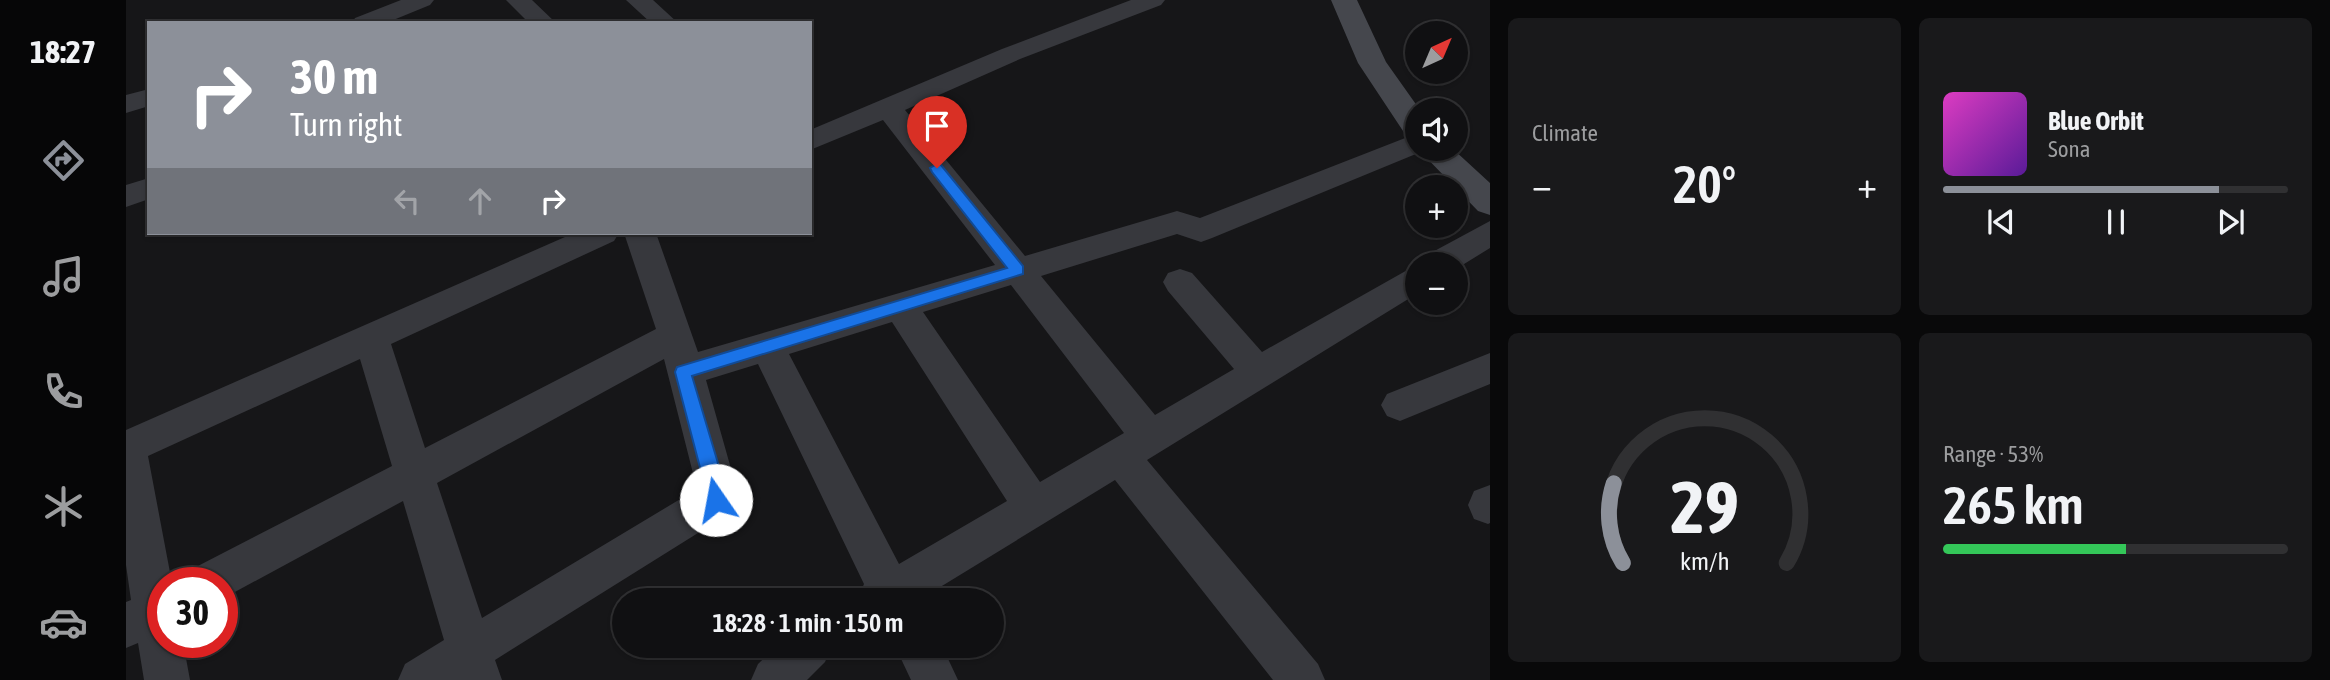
<!DOCTYPE html>
<html lang="en">
<head>
<meta charset="utf-8">
<style>
  body { margin:0; font-family:"Asap Condensed",sans-serif; background:#19191b; color:#f1f3f6; height:100vh; display:flex; flex-direction:column; font-size:26px; white-space:nowrap }
  * { box-sizing:border-box; margin:0 }
  p { font-size:23px; color:#9c9d9f }
  .icon { flex:none; width:38px; height:38px; fill:none; stroke:currentColor; stroke-width:2; stroke-linecap:round; stroke-linejoin:round }
  .map { position:relative; flex:1; overflow:hidden }
  .sheet { display:flex; flex-direction:column; gap:18px; padding:18px; background:#09090a; width:840px }
  .sheet>* { flex:none }
  .top-card { position:absolute; left:21px; top:21px; width:665px; height:214px; border-radius:0px; box-shadow:0 2px 5px #0004,0 0 0 2px #303032; background:#8c9099; color:#fff; overflow:hidden }
  .needle { width:46px; rotate:44deg }
  .tools { position:absolute; left:1279px; top:21px; display:grid; gap:14px }
  .tools a { display:grid; place-items:center; width:63px; height:63px; border-radius:50%; background:#101012; box-shadow:0 2px 5px #0004,0 0 0 2px #303032; font-size:35px }
  .speed { position:absolute; left:21px; top:567px; display:flex; gap:14px; font-size:35px; font-weight:700; text-align:center }
  .speed>* { display:grid; place-content:center; width:91px; height:91px; border-radius:50%; background:#101012; box-shadow:0 2px 5px #0004,0 0 0 2px #303032; line-height:1 }
  .speed .limit { border:10px solid #d22; background:#fff; color:#111 }
  .pin { position:absolute; display:grid; place-items:center; width:60px; height:60px; color:#fff; margin:-72px -30px; border-radius:50% 50% 50% 0; rotate:-45deg; box-shadow:0 0 7px #0007 }
  .pin .icon { rotate:45deg }
  .me { position:absolute; width:77px; margin:-38px; rotate:348deg; stroke-linejoin:round; filter:drop-shadow(0 0 5px #0008) }
  .turn { display:flex; align-items:center; gap:24px; height:147px; padding:0 28px; font-size:32px }
  .turn .icon { width:91px; height:91px; stroke-width:2.5 }
  .turn b { display:block; font-size:49px; line-height:60px }
  .lanes { display:flex; align-items:center; height:66px; padding:0 28px; background:#0003; justify-content:center; gap:35px; direction:ltr }
  .lanes .off { opacity:.35 }
  .big { font-size:52px; font-weight:600; line-height:1.1 }
  .sheet .widget { flex:1; display:flex; flex-direction:column; justify-content:center; gap:10px; min-width:0; padding:0 24px; border-radius:10px; background:#19191b }
  .sheet .dial { align-items:center; gap:0 }
  .dial svg { height:182px; overflow:visible; fill:none; stroke:#303032; stroke-width:7; stroke-linecap:round; text-anchor:middle }
  .dial text { fill:#f1f3f6; stroke:none }
  .song { display:flex; align-items:center; gap:21px }
  .cover { width:84px; height:84px; border-radius:10px; background:linear-gradient(135deg,hsl(310 70% 55%),hsl(270 70% 35%)) }
  .played { height:7px; border-radius:4px; background:linear-gradient(90deg,#8c9099 80%,#303032 80%) }
  .keys { display:flex; justify-content:space-around; direction:ltr }
  .heat { display:flex; justify-content:space-between; align-items:center; font-size:38px; direction:ltr }
  .charge { height:10px; border-radius:5px; background:linear-gradient(90deg,#34c759 53%,#303032 0) }
  .sheet .tiles { flex:1; display:grid; gap:18px; grid-template-columns:repeat(2,1fr) }
  .trip { position:absolute; left:486px; top:588px; width:392px; height:70px; border-radius:35px; background:#101012; box-shadow:0 2px 5px #0004,0 0 0 2px #303032; font-weight:600; line-height:70px; text-align:center }
  main { display:flex; flex:1; min-height:0 }
  .tabs { display:flex; flex-direction:column; width:126px; justify-content:space-around; align-items:center; background:#060607; color:#9c9d9f }
  .tabs .icon { width:49px; height:49px }
  .tabs .current { color:#8c9099 }
  .tabs b { font-size:32px; color:#f1f3f6 }
  .map>svg:first-child { display:block }
  .lines { fill:none; stroke-linecap:round; stroke-linejoin:round }
  .minor { fill:#37383d; fill-rule:evenodd }
  .secondary { fill:#45474d; fill-rule:evenodd }
  .route { fill:#1a73e8; stroke:#114b97; stroke-width:2 }
</style>
</head>
<body>
<main>
<nav class="tabs">
<b>18:27</b>
<svg class="icon current" aria-label="directions" viewBox="0 0 24 24"><path d="M12 3l9 9-9 9-9-9zM9 14v-3h6M13 9l2 2-2 2"/></svg>
<svg class="icon" aria-label="music" viewBox="0 0 24 24"><path d="M9 18V5l10-2v13"/><circle cx="6" cy="18" r="3"/><circle cx="16" cy="16" r="3"/></svg>
<svg class="icon" aria-label="phone" viewBox="0 0 24 24"><path d="M5 4h4l2 5-3 2q2 4 5 5l2-3 5 2v4C11 20 4 13 5 4z"/></svg>
<svg class="icon" aria-label="climate" viewBox="0 0 24 24"><path d="M12 3v18M4 7l16 10M4 17L20 7"/></svg>
<svg class="icon" aria-label="car" viewBox="0 0 24 24"><path d="M5 17H2v-5l4-1 3-4h7l3 4 3 1v5h-3M9 17h6M6 11h13"/><circle cx="7" cy="17" r="2"/><circle cx="17" cy="17" r="2"/></svg>
</nav>
<div class="map">
<svg width="1364" height="680" viewBox="0 0 1364 680">
  <rect width="100%" height="100%" fill="#161618"/>
  <g class="lines">
    <path class="minor" d="M275,0H308L304,5L260,23H226L229,18Z
      M380,0H406L430,23H403Z
      M500,0H527L552,23H525Z
      M1005,0H1039L1035,5L894,59L779,110L899,256L1051,211L1074,218L1292,133V149H1302L1086,238L1075,242L1051,234L915,276L1029,415L1108,369L1042,291L1037,282L1042,273L1054,269L1066,273L1136,352L1292,264V293L1021,460L1192,664L1199,680H1147L989,480L793,600H731L738,584L632,364L580,380L611,490L604,513L369,660L376,680H272L279,664L318,640L277,501L96,599V583H62L68,568L266,466L234,359L22,456L46,583H37V642H57L64,680H18L12,643L0,648V602L5,600L0,565V430L448,233H493L488,241L265,344L299,448L530,329L498,233H530L572,352L869,265L757,120L684,150V130L876,49ZM885,285L998,433L914,482L797,312ZM766,322L881,501L773,564L663,354ZM538,359L571,489L356,618L311,483Z
      M23,89V106L0,113V95Z
      M23,178V199L0,207V185Z
      M1364,221V248L1330,269V264H1296L1301,255Z
      M1364,353V384L1274,421L1261,416L1255,405L1261,394Z
      M1364,485V523L1362,524L1348,519L1342,505L1348,491Z
      M651,646H706L699,662L681,680H625L632,664Z
      M769,646H816L832,680H785Z"/>
    <path class="secondary" d="M1205,0H1231L1260,62L1294,110H1292V140L1281,137L1232,63Z
      M1292,149H1327L1364,183V215L1352,211Z"/>
  </g>
  <path class="route" d="M811,164L815,165L897,266V274L566,376L600,490L597,506L590,508L584,506L549,372L551,367L881,268L806,172L804,168Z"/>
</svg>
<div class="tools">
<a><svg class="needle" viewBox="-14 -14 28 28"><path d="M0-13l5 13h-10z" fill="#e53935"/><path d="M0 13l5-13h-10z" fill="#9c9d9f"/></svg></a>
<a><svg class="icon" aria-label="sound" viewBox="0 0 24 24"><path d="M4 9h4l5-4v14l-5-4H4zM17 9q2 3 0 6"/></svg></a>
<a>+</a>
<a>−</a>
</div>
<div class="speed"><div class="limit">30</div></div>
<div class="pin" style="left:811px;top:168px;background:#d93025"><svg class="icon" aria-label="arrive" viewBox="0 0 24 24"><path d="M6 21V4h12l-3 4 3 4H6"/></svg></div>
<svg class="me" style="left:590px;top:500px" viewBox="-20 -20 40 40"><circle r="19" fill="#fff"/><path d="M0-13L10 11 0 6-10 11z" fill="#1a73e8"/></svg>
<div class="trip">18:28 · 1 min · 150 m</div>
<div class="top-card">
<div class="turn"><svg class="icon" aria-label="right" viewBox="0 0 24 24"><path d="M7 20v-9h11M14 6l5 5-5 5"/></svg><div><b>30 m</b>Turn right</div></div>
<div class="lanes"><svg class="icon off" aria-label="left" viewBox="0 0 24 24"><path d="M17 20v-9H6M10 6l-5 5 5 5"/></svg><svg class="icon off" aria-label="ahead" viewBox="0 0 24 24"><path d="M12 20V5M6 11l6-6 6 6"/></svg><svg class="icon" aria-label="right" viewBox="0 0 24 24"><path d="M7 20v-9h11M14 6l5 5-5 5"/></svg></div>
</div>
</div>
<section class="sheet">
<div class="tiles">
<div class="widget"><p>Climate</p>
<div class="heat"><a>−</a><b class="big">20°</b><a>+</a></div>
</div>
<div class="widget">
<div class="song"><i class="cover"></i><div><b>Blue Orbit</b><p>Sona</p></div></div>
<div class="played"></div>
<div class="keys"><svg class="icon" aria-label="previous" viewBox="0 0 24 24"><path d="M18 5L8 12l10 7zM5 5v14"/></svg><svg class="icon" aria-label="pause" viewBox="0 0 24 24"><path d="M8 5v14M16 5v14"/></svg><svg class="icon" aria-label="next" viewBox="0 0 24 24"><path d="M6 5l10 7-10 7zM19 5v14"/></svg></div>
</div>
<div class="widget dial"><svg viewBox="0 0 100 80">
<path d="M14 69A42 42 0 1 1 86 69"/>
<path d="M14 69A42 42 0 0 1 10 34" stroke="#8c9099"/>
<text x="50" y="56" font-size="32" font-weight="700">29</text>
<text x="50" y="72" font-size="11">km/h</text>
</svg></div>
<div class="widget"><p>Range · 53%</p><b class="big">265 km</b><div class="charge"></div></div>
</div>
</section>
</main>
</body>
</html>
